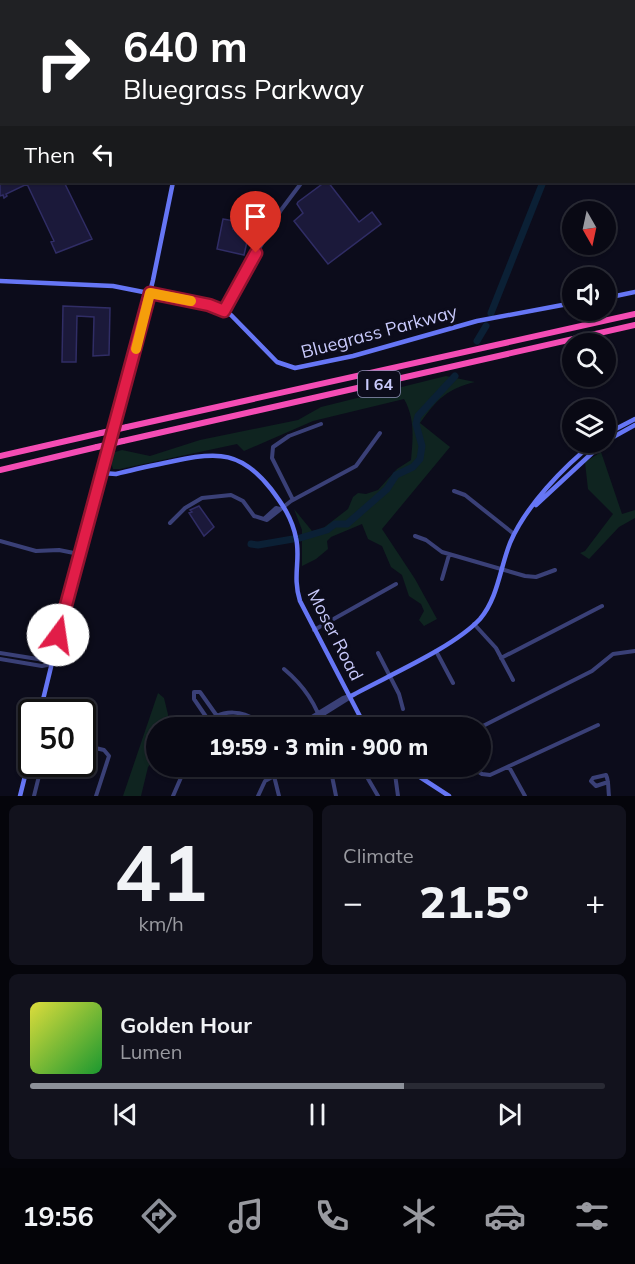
<!DOCTYPE html>
<html lang="en">
<head>
<meta charset="utf-8">
<style>
  body { margin:0; font-family:Mulish,sans-serif; background:#12121d; color:#f1f3f6; height:100vh; display:flex; flex-direction:column; font-size:22px; white-space:nowrap }
  * { box-sizing:border-box; margin:0 }
  p { font-size:20px; color:#999aa0 }
  .icon { flex:none; width:33px; height:33px; fill:none; stroke:currentColor; stroke-width:2; stroke-linecap:round; stroke-linejoin:round }
  .map { position:relative; height:796px; overflow:hidden }
  .panel { display:flex; flex-direction:column; gap:9px; padding:9px; background:#05050b; flex:1 }
  .panel>* { flex:none }
  .guide { position:absolute; left:0px; top:0px; width:636px; height:183px; box-shadow:0 2px 4px #0004,0 0 0 2px #292a34; background:#202124; color:#fff; overflow:hidden }
  .needle { width:39px; rotate:171deg }
  .fabs { position:absolute; left:562px; top:201px; display:grid; gap:12px }
  .fabs a { display:grid; place-items:center; width:54px; height:54px; border-radius:50%; background:#090914; box-shadow:0 2px 4px #0004,0 0 0 2px #292a34; font-size:30px }
  .speed { position:absolute; left:18px; top:699px; display:flex; gap:12px; font-size:30px; font-weight:700; text-align:center }
  .speed>* { display:grid; place-content:center; width:78px; height:78px; border-radius:50%; background:#090914; box-shadow:0 2px 4px #0004,0 0 0 2px #292a34; line-height:1 }
  .speed .limit { border:3px solid #111; border-radius:9px; background:#fff; color:#111 }
  .pin { position:absolute; display:grid; place-items:center; width:51px; height:51px; color:#fff; margin:-62px -26px; border-radius:50% 50% 50% 0; rotate:-45deg; box-shadow:0 0 6px #0007 }
  .pin .icon { rotate:45deg }
  .me { position:absolute; width:66px; margin:-33px; rotate:14deg; stroke-linejoin:round; filter:drop-shadow(0 0 4px #0008) }
  .turn { display:flex; align-items:center; gap:21px; height:126px; padding:0 24px; font-size:27px }
  .turn .icon { width:78px; height:78px; stroke-width:2.5 }
  .turn b { display:block; font-size:42px; line-height:51px }
  .then { display:flex; align-items:center; height:57px; padding:0 24px; background:#0003; gap:12px; font-size:22px }
  .big { font-size:45px; font-weight:800; line-height:1.1 }
  .panel .tile { flex:1; display:flex; flex-direction:column; justify-content:center; gap:9px; min-width:0; padding:0 21px; border-radius:9px; background:#12121d }
  .panel .dial { align-items:center; gap:0 }
  .dial b { font-size:78px; line-height:1 }
  .song { display:flex; align-items:center; gap:18px }
  .cover { width:72px; height:72px; border-radius:9px; background:linear-gradient(135deg,hsl(60 70% 55%),hsl(130 70% 35%)) }
  .played { height:6px; border-radius:3px; background:linear-gradient(90deg,#8c9099 65%,#292a34 65%) }
  .keys { display:flex; justify-content:space-around; direction:ltr }
  .heat { display:flex; justify-content:space-between; align-items:center; font-size:33px; direction:ltr }
  .panel .tiles { flex:1; display:grid; gap:9px; grid-template-columns:1fr 1fr }
  .tile:last-child { grid-column:span 2 }
  .trip { position:absolute; left:146px; top:717px; width:345px; height:60px; border-radius:30px; background:#090914; box-shadow:0 2px 4px #0004,0 0 0 2px #292a34; font-weight:800; line-height:60px; text-align:center }
  .tab-bar { display:flex; height:96px; justify-content:space-around; align-items:center; background:#040408; color:#999aa0 }
  .tab-bar .icon { width:42px; height:42px }
  .tab-bar .selected { color:#8c9099 }
  .tab-bar b { font-size:27px; color:#f1f3f6 }
  .map>svg:first-child { display:block }
  .green { fill:#0f2420 }
  .lines { fill:none; stroke-linecap:round; stroke-linejoin:round }
  .river { stroke:#0b2035; stroke-width:7 }
  .building { fill:#1b193a; stroke:#302d65; stroke-width:1.5 }
  .street { stroke:#3a4077; stroke-width:4 }
  .secondary { stroke:#6676f5; stroke-width:4.5 }
  .highway { stroke:#f44cb4; stroke-width:6 }
  .rail { stroke:#0ee2da; stroke-width:1.5; stroke-dasharray:9 8; stroke-linecap:butt }
  .highway-bridge { stroke:#f44cb4; stroke-width:6 }
  .route-casing { stroke:#92132f; stroke-width:15 }
  .route { stroke:#e11d48; stroke-width:10 }
  .slow { stroke:#f59e0b; stroke-width:10 }
  .labels { text-anchor:middle; stroke-width:6; stroke-linejoin:round; paint-order:stroke }
  .shield { fill:#0c0c1b; stroke:#9091b8; stroke-width:1.5 }
  .shield-label { font-size:16px; font-weight:bold; fill:#c9cafc }
  .street-label { font-size:18px; fill:#c9cafc; stroke:#0c0c1b }
</style>
</head>
<body>
<div class="map">
<svg width="635" height="796" viewBox="0 0 635 796">
  <rect width="100%" height="100%" fill="#0c0c1b"/>
  <path class="green" d="M446,376L475,382C447,389 437,399 420,423L450,447L382,529L415,579L437,619L424,626L419,620L424,611L421,604L409,596L402,575L391,567L382,546L368,539L362,524L331,537L327,541L328,549L316,559L302,566V530L294,509L312,531L322,529L348,509L353,497L358,493L366,494L378,490L397,469L411,460C413,438 415,418 404,399L313,421L244,451L237,444L120,469H113L110,459L115,452L122,450L150,456L200,440L298,420L321,407Z
    M601,452L622,514L635,510V518L619,527L589,559L580,553L585,551L613,514L588,489L585,462Z
    M158,693L164,698L171,727L156,728V757L148,767L141,796H123Z"/>
  <g class="lines">
    <path class="river" d="M554,0V2
      M491,313L543,182
      M477,341L486,326
      M300,538L327,530L335,524H347L387,489L396,475L413,467L420,459L422,446L416,424L418,416L455,376
      M251,544L258,545L293,539"/>
  </g>
  <path class="building" d="M0,182H64L92,239L56,253L51,242L54,241L27,184L6,194L7,196L4,198L3,195L0,196Z
    M325,182H328L359,222L372,212L381,224L328,264L294,221L303,213L297,204L298,202Z
    M223,219L235,221L233,229L249,233L244,255L217,249Z
    M63,306L110,308L109,355L93,356L94,317L77,316L76,362H62Z
    M199,506L214,527L204,536L189,513L192,512L190,510Z"/>
  <g class="lines">
    <path class="street" d="M491,0V2
      M634,153L635,154
      M224,311L281,210L302,182
      M454,491L465,495L514,534
      M293,500L272,458L273,447L289,436L321,424
      M265,518L276,508L280,509
      M170,523L185,508L202,498L231,495L243,501L254,516L267,520L291,501L356,466L380,433
      M415,536L426,540L442,552L525,576L536,577L555,570
      M0,541L36,551L59,550L79,554
      M442,579L449,555
      M474,624L496,648L513,680
      M314,630L396,584
      M436,651L453,683
      M0,653L44,660L52,664
      M378,653L399,694L403,709
      M501,658L602,606
      M0,659L42,666L52,664
      M284,669C302,684 317,705 323,728
      M319,714L325,713L349,698
      M209,721L194,699V692H200L217,716
      M204,728C219,706 248,709 264,728
      M294,728L343,698L350,696
      M479,728L592,671L613,654L635,651
      M82,745L104,750L109,756L96,796
      M192,766L208,773L212,771L211,766
      M330,766L336,796
      M398,766L395,774L398,796
      M469,766L482,774L490,775L598,725
      M509,767L525,796
      M274,776L279,796
      M367,777L378,796
      M608,782L596,786L591,781L593,778L606,775C609,781 608,789 609,796
      M34,796L42,764
      M173,796L186,766
      M258,796L265,781L274,776V766"/>
    <path class="secondary" d="M211,2V0
      M0,281L113,286L209,305L231,315L277,362L295,368L353,356L477,321L573,303
      M606,298L635,292
      M606,434L635,419
      M606,441L635,425
      M102,473L116,474C135,469 155,465 174,461C218,451 242,452 271,489C283,505 292,518 296,538C301,559 292,576 300,601L366,728
      M536,505L604,442
      M351,696C387,676 453,648 480,619C498,598 500,568 510,543C525,507 564,466 595,442
      M40,712L70,589L134,357L153,280L173,182
      M403,766L449,796
      M20,796L32,748"/>
    <path class="highway" d="M127,427L635,314
      M123,441L635,325
      M0,456L101,433
      M0,470L97,447"/>
    <path class="rail" d="M430,0V2"/>
    <path class="highway-bridge" d="M101,433L127,427
      M97,447L123,441"/>
  </g>
  <g class="lines">
    <g class="route-casing">
      <path id="route" d="M58,635L150,293L209,305L224,311L256,253"/>
    </g>
    <use href="#route" class="route"/>
    <path class="slow" d="M136,349L150,293L191,301"/>
  </g>
  <g class="labels">
    <rect class="shield" x="358" y="371" width="42" height="26" rx="4.5"/>
    <g class="shield-label">
      <text x="379" y="390">I 64</text>
    </g>
    <g class="street-label">
      <text transform="translate(379 332) rotate(-15)" y="6">Bluegrass Parkway</text>
      <text transform="translate(335 635) rotate(63)" y="6">Moser Road</text>
    </g>
  </g>
</svg>
<div class="fabs">
<a><svg class="needle" viewBox="-14 -14 28 28"><path d="M0-13l5 13h-10z" fill="#e53935"/><path d="M0 13l5-13h-10z" fill="#999aa0"/></svg></a>
<a><svg class="icon" aria-label="sound" viewBox="0 0 24 24"><path d="M4 9h4l5-4v14l-5-4H4zM17 9q2 3 0 6"/></svg></a>
<a><svg class="icon" aria-label="search" viewBox="0 0 24 24"><circle cx="10" cy="10" r="6"/><path d="M15 15l6 6"/></svg></a>
<a><svg class="icon" aria-label="layers" viewBox="0 0 24 24"><path d="M12 4l9 5-9 5-9-5zM3 14l9 5 9-5"/></svg></a>
</div>
<div class="speed"><div class="limit">50</div></div>
<div class="pin" style="left:256px;top:253px;background:#d93025"><svg class="icon" aria-label="arrive" viewBox="0 0 24 24"><path d="M6 21V4h12l-3 4 3 4H6"/></svg></div>
<svg class="me" style="left:58px;top:635px" viewBox="-20 -20 40 40"><circle r="19" fill="#fff"/><path d="M0-13L10 11 0 6-10 11z" fill="#e11d48"/></svg>
<div class="trip">19:59 · 3 min · 900 m</div>
<div class="guide">
<div class="turn"><svg class="icon" aria-label="right" viewBox="0 0 24 24"><path d="M7 20v-9h11M14 6l5 5-5 5"/></svg><div><b>640 m</b>Bluegrass Parkway</div></div>
<div class="then">Then<svg class="icon" aria-label="left" viewBox="0 0 24 24"><path d="M17 20v-9H6M10 6l-5 5 5 5"/></svg></div>
</div>
</div>
<section class="panel">
<div class="tiles">
<div class="tile dial"><b>41</b><p>km/h</p></div>
<div class="tile"><p>Climate</p>
<div class="heat"><a>−</a><b class="big">21.5°</b><a>+</a></div>
</div>
<div class="tile">
<div class="song"><i class="cover"></i><div><b>Golden Hour</b><p>Lumen</p></div></div>
<div class="played"></div>
<div class="keys"><svg class="icon" aria-label="previous" viewBox="0 0 24 24"><path d="M18 5L8 12l10 7zM5 5v14"/></svg><svg class="icon" aria-label="pause" viewBox="0 0 24 24"><path d="M8 5v14M16 5v14"/></svg><svg class="icon" aria-label="next" viewBox="0 0 24 24"><path d="M6 5l10 7-10 7zM19 5v14"/></svg></div>
</div>
</div>
</section>
<nav class="tab-bar">
<b>19:56</b>
<svg class="icon selected" aria-label="directions" viewBox="0 0 24 24"><path d="M12 3l9 9-9 9-9-9zM9 14v-3h6M13 9l2 2-2 2"/></svg>
<svg class="icon" aria-label="music" viewBox="0 0 24 24"><path d="M9 18V5l10-2v13"/><circle cx="6" cy="18" r="3"/><circle cx="16" cy="16" r="3"/></svg>
<svg class="icon" aria-label="phone" viewBox="0 0 24 24"><path d="M5 4h4l2 5-3 2q2 4 5 5l2-3 5 2v4C11 20 4 13 5 4z"/></svg>
<svg class="icon" aria-label="climate" viewBox="0 0 24 24"><path d="M12 3v18M4 7l16 10M4 17L20 7"/></svg>
<svg class="icon" aria-label="car" viewBox="0 0 24 24"><path d="M5 17H2v-5l4-1 3-4h7l3 4 3 1v5h-3M9 17h6M6 11h13"/><circle cx="7" cy="17" r="2"/><circle cx="17" cy="17" r="2"/></svg>
<svg class="icon" aria-label="filters" viewBox="0 0 24 24"><path d="M4 7h16M4 17h16"/><circle cx="9" cy="7" r="2"/><circle cx="15" cy="17" r="2"/></svg>
</nav>
</body>
</html>
